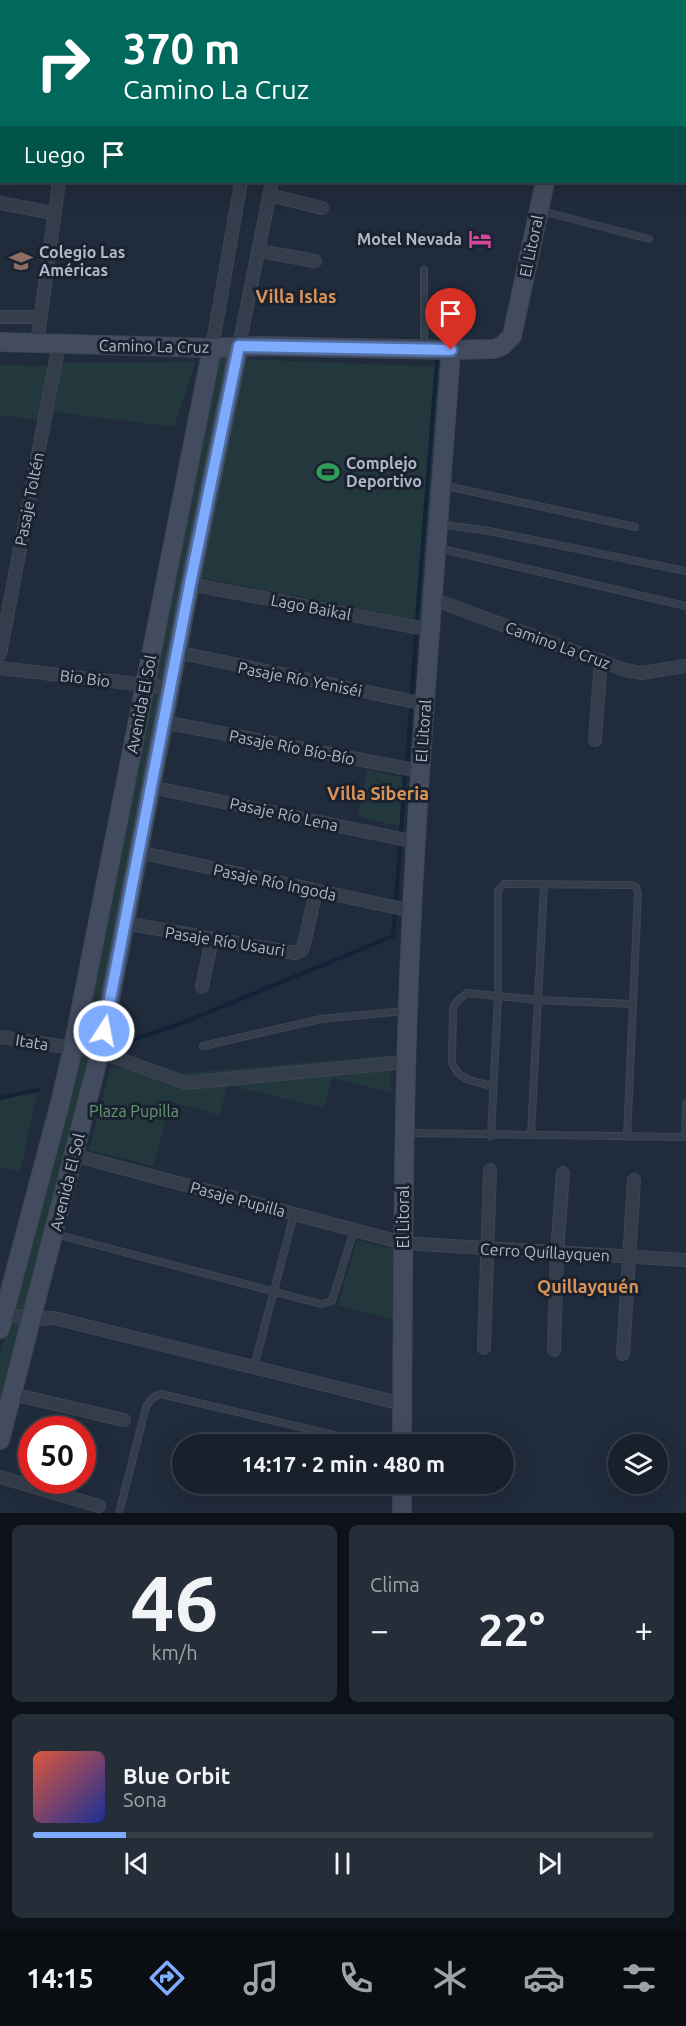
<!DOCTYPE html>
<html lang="es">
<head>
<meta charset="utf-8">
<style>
  body { margin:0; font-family:Ubuntu,sans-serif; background:#252d38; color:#f1f3f6; height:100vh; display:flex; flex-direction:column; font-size:22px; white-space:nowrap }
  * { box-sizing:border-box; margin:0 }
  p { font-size:20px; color:#9fa3a9 }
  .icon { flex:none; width:33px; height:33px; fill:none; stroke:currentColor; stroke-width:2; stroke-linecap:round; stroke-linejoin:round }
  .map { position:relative; height:1513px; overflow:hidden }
  .drawer { display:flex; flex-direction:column; gap:12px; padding:12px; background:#0d1218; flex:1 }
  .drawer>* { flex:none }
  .guide { position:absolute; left:0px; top:0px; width:687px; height:183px; box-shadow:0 6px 24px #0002,0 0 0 2px #363e48; background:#00695c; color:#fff; overflow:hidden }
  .buttons { position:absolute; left:608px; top:1434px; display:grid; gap:12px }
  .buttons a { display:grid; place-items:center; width:60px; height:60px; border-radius:50%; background:#18202c; box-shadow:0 6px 24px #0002,0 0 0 2px #363e48; font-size:30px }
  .speed { position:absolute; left:18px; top:1416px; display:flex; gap:12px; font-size:30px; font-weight:700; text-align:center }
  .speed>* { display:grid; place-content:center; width:78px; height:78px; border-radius:50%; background:#18202c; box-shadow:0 6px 24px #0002,0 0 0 2px #363e48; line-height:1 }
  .speed .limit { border:9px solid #d22; background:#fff; color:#111 }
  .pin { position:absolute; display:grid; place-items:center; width:51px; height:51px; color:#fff; margin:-62px -26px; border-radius:50% 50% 50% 0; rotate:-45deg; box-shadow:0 0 6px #0007 }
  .pin .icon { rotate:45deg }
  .me { position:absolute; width:66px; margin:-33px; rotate:11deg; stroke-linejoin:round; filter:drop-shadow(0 0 4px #0008) }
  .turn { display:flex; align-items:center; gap:21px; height:126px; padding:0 24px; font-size:27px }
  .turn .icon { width:78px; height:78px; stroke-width:2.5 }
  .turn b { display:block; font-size:42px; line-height:51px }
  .then { display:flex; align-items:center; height:57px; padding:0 24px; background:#0003; gap:12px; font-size:22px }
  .big { font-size:45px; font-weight:600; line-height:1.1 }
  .drawer .card { flex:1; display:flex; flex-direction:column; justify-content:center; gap:9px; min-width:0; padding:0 21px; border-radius:9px; background:#252d38 }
  .drawer .dial { align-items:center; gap:0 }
  .dial b { font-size:78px; line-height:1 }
  .song { display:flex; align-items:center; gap:18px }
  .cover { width:72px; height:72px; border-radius:9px; background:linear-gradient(135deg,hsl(10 70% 55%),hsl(230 70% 35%)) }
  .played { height:6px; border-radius:3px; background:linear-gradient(90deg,#7eabfe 15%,#363e48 15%) }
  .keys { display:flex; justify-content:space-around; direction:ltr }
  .heat { display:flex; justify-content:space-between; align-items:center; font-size:33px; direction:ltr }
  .drawer .tiles { flex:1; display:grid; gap:12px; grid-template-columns:1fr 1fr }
  .card:last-child { grid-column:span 2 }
  .trip { position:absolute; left:172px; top:1434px; width:342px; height:60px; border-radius:30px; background:#18202c; box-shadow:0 6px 24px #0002,0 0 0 2px #363e48; font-weight:600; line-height:60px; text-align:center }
  .tabs { display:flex; height:96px; justify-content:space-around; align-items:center; background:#0a0d12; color:#9fa3a9 }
  .tabs .icon { width:42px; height:42px }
  .tabs .selected { color:#7eabfe }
  .tabs b { font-size:27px; color:#f1f3f6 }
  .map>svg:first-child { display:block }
  .green { fill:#22383c }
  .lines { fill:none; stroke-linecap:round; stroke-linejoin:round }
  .stream { stroke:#132239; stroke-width:4 }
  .lane-casing { stroke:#3d4654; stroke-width:8 }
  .street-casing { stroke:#3d4654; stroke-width:14 }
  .secondary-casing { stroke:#3d4654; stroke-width:20 }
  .lane { stroke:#343d4b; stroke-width:6 }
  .street { stroke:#343d4b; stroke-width:12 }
  .secondary { stroke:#424c5e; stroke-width:18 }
  .route-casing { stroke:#526fa5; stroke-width:15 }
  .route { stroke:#7eabfe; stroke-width:10 }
  .labels { text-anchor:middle; stroke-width:6; stroke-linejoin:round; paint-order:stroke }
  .poi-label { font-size:16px; font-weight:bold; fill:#afb8c7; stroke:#1a2230; text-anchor:start }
  .street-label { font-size:16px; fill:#afb8c7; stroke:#1a2230 }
  .park-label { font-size:16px; fill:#659a73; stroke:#1a2230 }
  .neighbourhood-label { font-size:18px; font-weight:bold; fill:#da9457; stroke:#1a2230 }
</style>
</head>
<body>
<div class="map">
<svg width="686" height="1513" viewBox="0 0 686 1513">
  <rect width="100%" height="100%" fill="#202b3b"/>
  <path class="green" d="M214,356L228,357L96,1066L0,1422V1355L7,1330Z
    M243,359L442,367L429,622L198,577Z
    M196,362L174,427L53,412L62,363Z
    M0,365L48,366L38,420L0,415Z
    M367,769L406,779L402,827L358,816Z
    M392,1055L391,1092L332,1078L324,1108L227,1085L220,1115L171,1102L153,1166L89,1150L111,1066L166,1075Z
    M38,1090L20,1172L0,1167V1098Z
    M357,1240L396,1250L394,1320L338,1305Z"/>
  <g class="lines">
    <path class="stream" d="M417,620L437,360
      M412,693L416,635
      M407,761L411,709
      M401,831L405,776
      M396,900L400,847
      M132,1040L182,1023L393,936L395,915
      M0,1098L38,1090"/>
    <g class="lane-casing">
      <path id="lane" d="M542,211L649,239
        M424,270V349
        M442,485L635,527
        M439,524L489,531L686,571
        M438,548L686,606
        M203,1046L321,1019L405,1011
        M493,1086C476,1082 459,1081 452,1063L453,1008L457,1001L467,993L538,1000L632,1004
        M408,1133L686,1137
        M531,1134L544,884
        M491,1136L498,997V890L504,884L632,885L636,887L638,893L627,1137
        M685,1137L686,1103
        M55,1234L321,1304L332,1301L354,1230
        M254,1367L294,1214
        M119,1513L146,1407L152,1398L161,1394L372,1444"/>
    </g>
    <g class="street-casing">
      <path id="street" d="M29,2V0
        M90,2V0
        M272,2V0
        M300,2V0
        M0,174L2,165
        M269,195L322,208
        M0,203L53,213
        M259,251L315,261
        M0,317H40
        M37,343L59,182
        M239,346L272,182
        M212,348L241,182
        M190,584L431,630
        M433,599L625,670L642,673L686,666
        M176,652L425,704
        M0,654L59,344
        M0,668L170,688
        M163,722L420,771
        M595,740L601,660
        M151,787L416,842
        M138,852L412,911
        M125,923L295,953L302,950L304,944L316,891
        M202,987L212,939
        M0,1037L100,1052L186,1083L407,1062
        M73,1155L403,1243L686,1260
        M4,1313L31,1319L54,1318L403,1404
        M484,1348L490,1170
        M554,1350L557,1253L563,1173
        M623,1354L634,1180
        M12,1394L124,1420
        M0,1477L99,1506"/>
    </g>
    <g class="secondary-casing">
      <path id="secondary" d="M580,2L581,0
        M0,342L212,348L259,346L451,350L494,349L502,346L512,336L545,182
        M0,1329L59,1107L73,1048L212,348
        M0,1440L100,1052L190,584L239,346
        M402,1444C403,1266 403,1088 412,911C421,724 438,537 451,350
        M402,1484V1513"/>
    </g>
    <use href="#lane" class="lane"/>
    <use href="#street" class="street"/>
    <use href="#secondary" class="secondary"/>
  </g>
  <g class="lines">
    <g class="route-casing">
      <path id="route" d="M104,1031L190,584L239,346L451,350"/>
    </g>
    <use href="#route" class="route"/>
  </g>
  <defs>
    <g id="hotel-bare" transform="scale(1.8)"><path d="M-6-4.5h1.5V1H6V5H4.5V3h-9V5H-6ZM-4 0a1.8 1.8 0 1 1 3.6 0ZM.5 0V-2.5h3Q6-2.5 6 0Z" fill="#d1479c" stroke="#1a2230" stroke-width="2.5" paint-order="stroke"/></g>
    <g id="school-bare" transform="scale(1.8)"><path d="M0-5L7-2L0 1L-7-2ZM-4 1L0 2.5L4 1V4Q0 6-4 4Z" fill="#8d6e63" stroke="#1a2230" stroke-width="2.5" paint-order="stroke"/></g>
    <g id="stadium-bare" transform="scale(1.8)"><path d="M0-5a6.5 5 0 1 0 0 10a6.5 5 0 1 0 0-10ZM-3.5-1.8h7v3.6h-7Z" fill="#2e9e5b" stroke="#1a2230" stroke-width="2.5" paint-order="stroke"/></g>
  </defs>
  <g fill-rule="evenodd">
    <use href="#hotel-bare" x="480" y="239"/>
    <use href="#school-bare" x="21" y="261"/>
    <use href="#stadium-bare" x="328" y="472"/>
  </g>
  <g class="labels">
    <g class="poi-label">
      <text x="462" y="245" text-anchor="end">Motel Nevada</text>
      <text x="39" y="258">Colegio Las<tspan x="39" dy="18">Américas</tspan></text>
      <text x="346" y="469">Complejo<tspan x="346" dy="18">Deportivo</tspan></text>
    </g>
    <g class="street-label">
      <text transform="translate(531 246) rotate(-78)" y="6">El Litoral</text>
      <text transform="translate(154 346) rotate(1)" y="6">Camino La Cruz</text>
      <text transform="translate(29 499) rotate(-79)" y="6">Pasaje Toltén</text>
      <text transform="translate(311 607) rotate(11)" y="6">Lago Baikal</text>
      <text transform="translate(558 645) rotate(20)" y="6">Camino La Cruz</text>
      <text transform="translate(85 678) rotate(7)" y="6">Bio Bio</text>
      <text transform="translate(300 679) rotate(11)" y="6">Pasaje Río Yeniséi</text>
      <text transform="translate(141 704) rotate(-79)" y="6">Avenida El Sol</text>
      <text transform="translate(423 731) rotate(-86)" y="6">El Litoral</text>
      <text transform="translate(292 747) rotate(11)" y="6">Pasaje Río Bío-Bío</text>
      <text transform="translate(284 814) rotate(12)" y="6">Pasaje Río Lena</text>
      <text transform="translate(275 882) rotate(12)" y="6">Pasaje Río Ingoda</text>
      <text transform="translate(225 941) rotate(9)" y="6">Pasaje Río Usauri</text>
      <text transform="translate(32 1042) rotate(9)" y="6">Itata</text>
      <text transform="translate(67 1182) rotate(-76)" y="6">Avenida El Sol</text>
      <text transform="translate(238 1199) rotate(15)" y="6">Pasaje Pupilla</text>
      <text transform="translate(403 1217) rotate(-90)" y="6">El Litoral</text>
      <text transform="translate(545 1252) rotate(3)" y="6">Cerro Quíllayquen</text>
    </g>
    <g class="park-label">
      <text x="134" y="1117">Plaza Pupilla</text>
    </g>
    <g class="neighbourhood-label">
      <text x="296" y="303">Villa Islas</text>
      <text x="378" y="800">Villa Siberia</text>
      <text x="588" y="1293">Quillayquén</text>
    </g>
  </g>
</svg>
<div class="buttons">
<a><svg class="icon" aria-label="layers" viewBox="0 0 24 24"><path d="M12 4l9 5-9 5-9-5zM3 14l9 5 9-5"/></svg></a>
</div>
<div class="speed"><div class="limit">50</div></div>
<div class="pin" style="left:451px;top:350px;background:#d93025"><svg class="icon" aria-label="arrive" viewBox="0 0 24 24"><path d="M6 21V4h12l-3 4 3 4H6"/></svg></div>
<svg class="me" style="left:104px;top:1031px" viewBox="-20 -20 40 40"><circle r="17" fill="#7eabfe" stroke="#fff" stroke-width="3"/><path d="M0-11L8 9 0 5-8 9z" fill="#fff"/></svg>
<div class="trip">14:17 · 2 min · 480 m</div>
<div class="guide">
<div class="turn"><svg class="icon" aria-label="right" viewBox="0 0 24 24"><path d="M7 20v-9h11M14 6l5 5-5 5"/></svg><div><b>370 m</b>Camino La Cruz</div></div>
<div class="then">Luego<svg class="icon" aria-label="arrive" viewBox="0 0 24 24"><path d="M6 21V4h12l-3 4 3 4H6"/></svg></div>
</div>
</div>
<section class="drawer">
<div class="tiles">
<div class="card dial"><b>46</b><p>km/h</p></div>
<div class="card"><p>Clima</p>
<div class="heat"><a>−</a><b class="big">22°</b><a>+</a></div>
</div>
<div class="card">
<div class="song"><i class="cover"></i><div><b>Blue Orbit</b><p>Sona</p></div></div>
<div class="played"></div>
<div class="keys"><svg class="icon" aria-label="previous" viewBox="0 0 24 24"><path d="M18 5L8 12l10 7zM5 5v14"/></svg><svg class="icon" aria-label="pause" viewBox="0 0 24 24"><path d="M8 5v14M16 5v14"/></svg><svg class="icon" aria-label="next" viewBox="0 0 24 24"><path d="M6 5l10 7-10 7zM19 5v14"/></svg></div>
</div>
</div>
</section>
<nav class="tabs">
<b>14:15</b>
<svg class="icon selected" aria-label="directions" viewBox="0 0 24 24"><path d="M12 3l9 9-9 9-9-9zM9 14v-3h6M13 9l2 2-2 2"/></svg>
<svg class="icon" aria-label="music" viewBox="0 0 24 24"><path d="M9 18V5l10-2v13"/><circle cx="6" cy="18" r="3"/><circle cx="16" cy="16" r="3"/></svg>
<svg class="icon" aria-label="phone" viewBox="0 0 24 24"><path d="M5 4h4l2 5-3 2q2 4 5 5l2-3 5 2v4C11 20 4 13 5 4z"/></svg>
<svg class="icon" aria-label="climate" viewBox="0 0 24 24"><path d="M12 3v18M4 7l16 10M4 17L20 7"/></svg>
<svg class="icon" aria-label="car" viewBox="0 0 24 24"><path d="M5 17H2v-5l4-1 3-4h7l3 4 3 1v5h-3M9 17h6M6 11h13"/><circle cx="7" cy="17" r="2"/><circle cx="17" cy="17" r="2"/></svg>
<svg class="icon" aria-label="filters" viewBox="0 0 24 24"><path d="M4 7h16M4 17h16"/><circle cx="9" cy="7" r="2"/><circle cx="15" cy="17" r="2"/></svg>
</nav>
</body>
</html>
